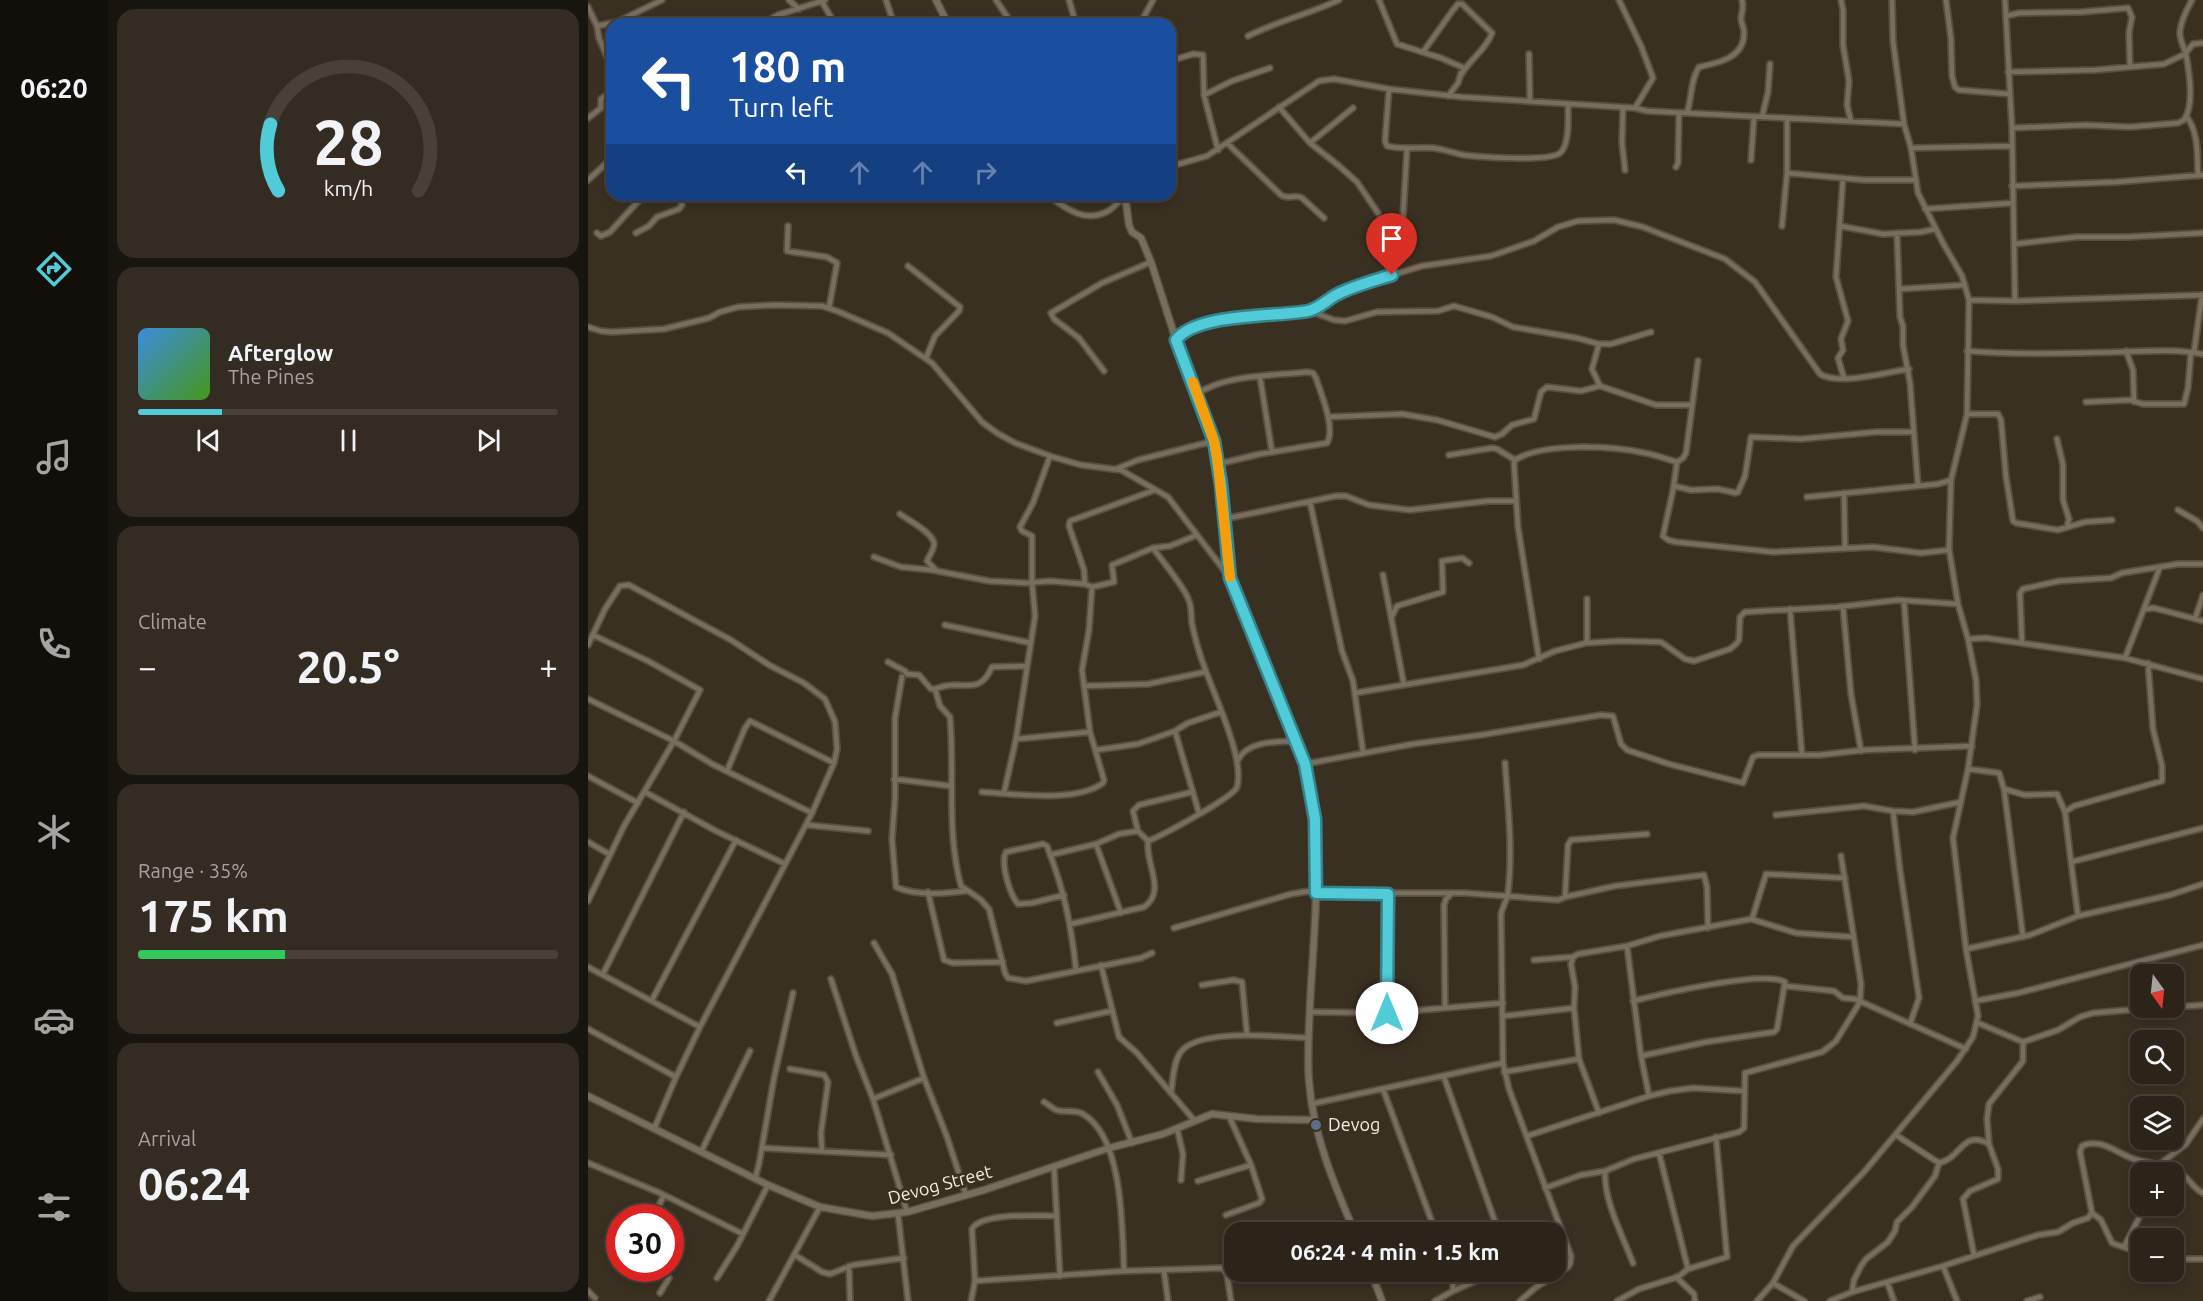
<!DOCTYPE html>
<html lang="en">
<head>
<meta charset="utf-8">
<style>
  body { margin:0; font-family:Ubuntu,sans-serif; background:#342c22; color:#f1f3f6; height:100vh; display:flex; flex-direction:column; font-size:22px; white-space:nowrap }
  * { box-sizing:border-box; margin:0 }
  p { font-size:20px; color:#a6a4a2 }
  .icon { flex:none; width:33px; height:33px; fill:none; stroke:currentColor; stroke-width:2; stroke-linecap:round; stroke-linejoin:round }
  .map { position:relative; flex:1; overflow:hidden }
  .panel { display:flex; flex-direction:column; gap:9px; padding:9px; background:#18140e; width:480px }
  .panel>* { flex:none }
  .top-card { position:absolute; left:18px; top:18px; width:570px; height:183px; border-radius:18px; box-shadow:0 3px 9px #0003,0 0 0 2px #484138; background:#1a4fa0; color:#fff; overflow:hidden }
  .needle { width:39px; rotate:165deg }
  .buttons { position:absolute; left:1542px; top:964px; display:grid; gap:12px }
  .buttons a { display:grid; place-items:center; width:54px; height:54px; border-radius:12px; background:#2c2419; box-shadow:0 3px 9px #0003,0 0 0 2px #484138; font-size:30px }
  .speed { position:absolute; left:18px; top:1204px; display:flex; gap:12px; font-size:30px; font-weight:700; text-align:center }
  .speed>* { display:grid; place-content:center; width:78px; height:78px; border-radius:50%; background:#2c2419; box-shadow:0 3px 9px #0003,0 0 0 2px #484138; line-height:1 }
  .speed .limit { border:9px solid #d22; background:#fff; color:#111 }
  .pin { position:absolute; display:grid; place-items:center; width:51px; height:51px; color:#fff; margin:-62px -26px; border-radius:50% 50% 50% 0; rotate:-45deg; box-shadow:0 0 6px #0007 }
  .pin .icon { rotate:45deg }
  .me { position:absolute; width:66px; margin:-33px; rotate:0deg; stroke-linejoin:round; filter:drop-shadow(0 0 4px #0008) }
  .turn { display:flex; align-items:center; gap:21px; height:126px; padding:0 24px; font-size:27px }
  .turn .icon { width:78px; height:78px; stroke-width:2.5 }
  .turn b { display:block; font-size:42px; line-height:51px }
  .lanes { display:flex; align-items:center; height:57px; padding:0 24px; background:#0003; justify-content:center; gap:30px; direction:ltr }
  .lanes .off { opacity:.35 }
  .big { font-size:45px; font-weight:700; line-height:1.1 }
  .panel .widget { flex:1; display:flex; flex-direction:column; justify-content:center; gap:9px; min-width:0; padding:0 21px; border-radius:18px; background:#342c22 }
  .panel .dial { align-items:center; gap:0 }
  .dial svg { height:156px; overflow:visible; fill:none; stroke:#484138; stroke-width:7; stroke-linecap:round; text-anchor:middle }
  .dial text { fill:#f1f3f6; stroke:none }
  .song { display:flex; align-items:center; gap:18px }
  .cover { width:72px; height:72px; border-radius:9px; background:linear-gradient(135deg,hsl(210 70% 55%),hsl(100 70% 35%)) }
  .played { height:6px; border-radius:3px; background:linear-gradient(90deg,#52cbd8 20%,#484138 20%) }
  .keys { display:flex; justify-content:space-around; direction:ltr }
  .heat { display:flex; justify-content:space-between; align-items:center; font-size:33px; direction:ltr }
  .charge { height:9px; border-radius:4px; background:linear-gradient(90deg,#34c759 35%,#484138 0) }
  .trip { position:absolute; left:636px; top:1222px; width:342px; height:60px; border-radius:18px; background:#2c2419; box-shadow:0 3px 9px #0003,0 0 0 2px #484138; font-weight:700; line-height:60px; text-align:center }
  main { display:flex; flex:1; min-height:0 }
  .tabs { display:flex; flex-direction:column; width:108px; justify-content:space-around; align-items:center; background:#120e0a; color:#a6a4a2 }
  .tabs .icon { width:42px; height:42px }
  .tabs .selected { color:#52cbd8 }
  .tabs b { font-size:27px; color:#f1f3f6 }
  .map>svg:first-child { display:block }
  .lines { fill:none; stroke-linecap:round; stroke-linejoin:round }
  .minor-casing { stroke:#584f42; stroke-width:8 }
  .tertiary-casing { stroke:#584f42; stroke-width:9 }
  .minor { stroke:#796e5d; stroke-width:4.5 }
  .tertiary { stroke:#796e5d; stroke-width:6 }
  .route-casing { stroke:#35848c; stroke-width:15 }
  .route { stroke:#52cbd8; stroke-width:10 }
  .slow { stroke:#f59e0b; stroke-width:10 }
  .service-dot { fill:#5c6f8a; stroke:#3a3021; stroke-width:2 }
  .labels { text-anchor:middle; stroke-width:6; stroke-linejoin:round; paint-order:stroke }
  .poi-label { font-size:18px; fill:#f3ece3; stroke:#3a3021; text-anchor:start }
  .street-label { font-size:18px; fill:#f3ece3; stroke:#3a3021 }
</style>
</head>
<body>
<main>
<nav class="tabs">
<b>06:20</b>
<svg class="icon selected" aria-label="directions" viewBox="0 0 24 24"><path d="M12 3l9 9-9 9-9-9zM9 14v-3h6M13 9l2 2-2 2"/></svg>
<svg class="icon" aria-label="music" viewBox="0 0 24 24"><path d="M9 18V5l10-2v13"/><circle cx="6" cy="18" r="3"/><circle cx="16" cy="16" r="3"/></svg>
<svg class="icon" aria-label="phone" viewBox="0 0 24 24"><path d="M5 4h4l2 5-3 2q2 4 5 5l2-3 5 2v4C11 20 4 13 5 4z"/></svg>
<svg class="icon" aria-label="climate" viewBox="0 0 24 24"><path d="M12 3v18M4 7l16 10M4 17L20 7"/></svg>
<svg class="icon" aria-label="car" viewBox="0 0 24 24"><path d="M5 17H2v-5l4-1 3-4h7l3 4 3 1v5h-3M9 17h6M6 11h13"/><circle cx="7" cy="17" r="2"/><circle cx="17" cy="17" r="2"/></svg>
<svg class="icon" aria-label="filters" viewBox="0 0 24 24"><path d="M4 7h16M4 17h16"/><circle cx="9" cy="7" r="2"/><circle cx="15" cy="17" r="2"/></svg>
</nav>
<section class="panel">
<div class="widget dial"><svg viewBox="0 0 100 80">
<path d="M14 69A42 42 0 1 1 86 69"/>
<path d="M14 69A42 42 0 0 1 10 35" stroke="#52cbd8"/>
<text x="50" y="56" font-size="32" font-weight="700">28</text>
<text x="50" y="72" font-size="11">km/h</text>
</svg></div>
<div class="widget">
<div class="song"><i class="cover"></i><div><b>Afterglow</b><p>The Pines</p></div></div>
<div class="played"></div>
<div class="keys"><svg class="icon" aria-label="previous" viewBox="0 0 24 24"><path d="M18 5L8 12l10 7zM5 5v14"/></svg><svg class="icon" aria-label="pause" viewBox="0 0 24 24"><path d="M8 5v14M16 5v14"/></svg><svg class="icon" aria-label="next" viewBox="0 0 24 24"><path d="M6 5l10 7-10 7zM19 5v14"/></svg></div>
</div>
<div class="widget"><p>Climate</p>
<div class="heat"><a>−</a><b class="big">20.5°</b><a>+</a></div>
</div>
<div class="widget"><p>Range · 35%</p><b class="big">175 km</b><div class="charge"></div></div>
<div class="widget"><p>Arrival</p><b class="big">06:24</b></div>
</section>
<div class="map">
<svg width="1615" height="1301" viewBox="0 0 1615 1301">
  <rect width="100%" height="100%" fill="#3a3021"/>
  <g class="lines">
    <g class="minor-casing">
      <path id="minor" d="M201,0L211,9
        M298,0L304,18L308,24
        M408,0L424,24
        M481,0L488,24
        M791,0L809,44L853,58L876,68
        M1031,0L1053,46L1065,78L1047,108
        M1253,0L1255,10V45L1261,81L1259,105L1263,121
        M1304,0L1305,41L1316,124
        M1358,0L1363,39L1364,76L1367,87L1371,90L1421,94
        M1417,0L1424,128L1427,301
        M234,2L247,24
        M0,7L9,26
        M1418,16L1431,13L1493,12L1540,8L1544,17L1541,32L1542,67
        M174,24L190,15L237,0
        M552,24L565,0
        M660,36C690,21 721,14 751,0
        M835,52L865,10L870,4H874L904,33C898,50 881,60 873,75
        M941,54L942,101
        M582,61L605,54L615,55L616,95L630,150
        M24,69L11,38L9,26L29,22L74,0
        M1420,72L1507,70L1576,64L1597,54L1605,44L1615,43
        M801,89L797,141L799,146C814,150 829,147 845,148C856,149 865,153 876,155C892,157 961,162 972,153C982,145 980,117 980,105
        M616,95L644,81L682,68
        M860,96L870,83L873,73
        M691,107L722,143L750,165L769,182L790,213
        M1035,108L1034,143L1037,170
        M1099,113C1104,98 1102,81 1111,67C1130,63 1157,58 1156,32C1156,28 1153,23 1153,18C1154,11 1156,8 1154,0
        M1174,117L1180,92L1182,64
        M1599,117C1611,134 1609,155 1610,176
        M0,118L13,108V99L24,91
        M1424,128L1498,125L1542,127L1590,123L1596,120C1607,104 1601,72 1598,54C1596,47 1591,39 1592,31C1593,20 1599,9 1604,0
        M639,143L693,195C700,200 707,194 714,198L736,218
        M722,143L765,108
        M1323,148L1423,146
        M1163,160L1166,117
        M582,163L591,164L619,156L731,81L746,79L801,89L874,97L1047,108L1059,111L1316,124L1323,148L1330,193L1355,243L1374,276L1381,300L1379,414L1363,480L1361,549L1370,604L1380,639L1388,680L1389,705L1380,769L1365,838L1378,949L1390,1016L1385,1037L1369,1061L1276,1172L1205,1246L1185,1283L1169,1301
        M1088,167L1090,163L1091,113
        M1199,173L1276,180H1327
        M1255,178L1248,277L1260,321L1253,339L1255,350L1250,358L1256,378
        M0,180L24,158
        M1424,186L1528,182L1615,175
        M459,195C477,208 497,224 520,211C526,208 532,200 537,195
        M1337,209L1425,203
        M815,217L819,149
        M200,226L199,251L239,257L249,263L241,308
        M1194,226L1199,173V118
        M1252,226L1295,234L1333,232L1347,229
        M9,233L13,236L22,232L56,195
        M48,233L61,226L69,217L91,209L94,205L91,195
        M1309,233L1312,317L1315,326V345L1322,383L1330,486
        M1427,244L1488,237H1539L1615,233
        M320,266L372,307L371,311L347,336L338,358
        M1312,289L1377,285
        M1381,300L1427,301L1615,295
        M722,311L746,320L757,321L789,312L850,311L866,306L904,317L925,327L989,338L1011,344H1023L1063,332
        M0,327L13,331L24,332L76,329L121,318L132,312L150,307L186,305L234,306L249,311L300,333L344,363L394,422L409,433L427,443L465,457L493,465L533,470L580,497L642,578
        M588,340L595,331L627,322L650,318L722,311L750,294L768,286L834,266L903,256L946,241L970,227L990,221L1026,220L1055,227L1137,259L1167,282L1232,374C1251,386 1298,372 1321,369
        M1011,344L1004,369L1012,386
        M1379,351C1429,355 1481,353 1532,352C1560,351 1588,349 1615,354
        M1538,351L1545,370L1546,402
        M1606,352L1614,295
        M1110,361L1098,453L1095,458L1089,462L1085,490L1075,536L1080,540L1088,542L1185,552L1285,547L1333,553L1361,550
        M516,371L491,338L466,319L463,313L514,283L563,262
        M672,377L684,452
        M609,394C639,374 684,376 719,372L725,373L728,378C733,394 748,428 739,443L672,454L630,464
        M1498,402L1542,400L1555,404H1596L1600,388L1603,352
        M1379,414H1410L1413,420L1418,477L1425,521L1428,523L1470,530L1497,522L1524,520
        M740,417L814,414L849,420L907,437L914,434L924,425L946,419L953,392L959,387L993,391L1012,386L1068,405H1103
        M1469,439L1475,465V500L1481,519L1479,527
        M861,455L904,448L909,449L927,460
        M927,460L926,464L930,527L951,659
        M927,460C956,442 1024,446 1057,453C1068,455 1078,459 1089,462
        M528,469L550,460L626,441
        M1086,486L1103,490L1130,489L1148,493L1150,492L1157,476L1163,437L1213,439L1288,432H1325
        M1256,493L1257,547
        M1219,497L1350,484L1363,480
        M722,502L754,651L765,681L775,752
        M1590,510L1609,521L1615,528
        M312,514C320,520 344,532 346,543C347,548 341,556 339,561L348,570
        M636,519L748,496H758L781,505L822,510L900,501H928
        M286,557L313,567L344,570L401,581L439,583L462,581L497,584L504,587L526,582L524,565L565,548L582,546L609,535
        M795,575L816,685
        M497,584L496,570L481,526L482,521L567,490
        M1316,601L1327,750
        M1255,607L1263,694L1273,751
        M1202,609L1214,755
        M1557,609L1566,608L1615,621
        M804,616L809,606L855,592L854,561L874,558L881,563
        M1607,619L1615,595
        M357,625L443,643
        M1380,639L1398,638L1537,658L1615,679
        M998,643L999,640V599
        M1434,643L1432,593L1435,589L1471,581L1523,578L1534,573L1590,564H1615
        M0,645L17,609L32,586L41,585L143,640L181,665L216,683L237,699L247,722L249,749L246,763L224,813L112,1027L88,1077L66,1129
        M1537,658L1572,567
        M300,662L317,671L319,674L331,675L343,689C349,689 352,687 357,686C379,682 392,694 404,667L438,666
        M314,677L307,718V798L304,839L308,887C328,896 355,894 377,891
        M496,686L560,684L617,672
        M347,689L352,706L362,717C367,773 358,832 373,886L392,899L401,909L417,973L420,978L438,981L553,958L564,953
        M767,693L935,665L967,651L998,643L1032,641L1073,642L1097,659L1106,661L1142,649L1148,644L1151,640L1152,617L1157,612L1249,607L1310,600L1370,604
        M0,699L86,741L124,764L224,813
        M587,731L611,813
        M428,739L502,732
        M508,750L550,744L587,731L600,723L633,712
        M650,760C660,740 689,742 708,741
        M917,763C920,806 925,850 920,893C919,901 914,907 913,915L915,1063L921,1089L983,1256L982,1264L980,1267L947,1288L932,1301
        M717,764L825,744L893,735L1013,715L1025,716L1033,744L1039,750L1081,764L1155,783L1165,757L1170,755H1232L1276,750L1384,746
        M1380,769L1411,773L1416,789L1435,937
        M139,771L157,728L162,721L246,763
        M0,776L50,803
        M306,779L363,786
        M1416,789L1437,795L1469,794L1477,812L1483,862
        M57,792L128,831L197,864
        M394,792C427,794 488,803 515,783L516,780L502,732L494,670L501,630L504,587
        M416,793L428,739L447,616L444,582V536L434,531L432,527L445,503L462,456
        M1305,811L1312,870L1331,998L1322,1024
        M1477,812L1486,806L1574,781V766L1565,729L1560,663
        M1188,815L1276,806L1305,811L1325,812L1373,802
        M219,825L280,831
        M560,841C573,836 646,797 649,787C658,756 620,684 611,651C608,642 606,633 604,624C603,617 604,608 601,601C597,587 574,561 565,548
        M560,841L550,831L545,811L551,805L604,792
        M0,842L21,854
        M508,844L533,913
        M462,855L508,844L531,834L550,831
        M340,892L356,960L365,963L415,962
        M728,893H877L970,900L977,897L1027,886L1116,875L1119,887L1120,928
        M476,895L444,903L430,904C422,895 412,863 418,852L455,844L459,846C476,890 483,923 488,970
        M977,897L980,845L983,840L1059,834
        M0,901L36,826L86,741L112,690L60,661L5,635
        M1490,916L1582,895L1615,884
        M1164,919L1178,874L1257,878
        M483,924L556,907C579,891 557,864 560,841
        M586,928L703,894L728,890
        M1039,946L1053,1056L1061,1096
        M1378,949L1442,935L1490,916L1483,862L1615,828
        M985,957L983,964L987,987L986,1008L991,1059L1011,1113
        M946,960L985,957L990,954L1039,946L1072,936L1163,919L1208,933L1265,937
        M513,965L531,1037L549,1053L606,1120
        M0,967L112,1027
        M15,974L96,812
        M243,979L268,1056L285,1099L319,1212
        M614,985L646,980L654,982L659,1035
        M1197,986L1246,991L1255,998L1267,999L1378,1049
        M64,1000L148,840
        M1045,1001C1073,994 1175,970 1197,982L1189,1029L1186,1032L1118,1042L1053,1056
        M1387,1001L1430,993L1615,945
        M857,1007L856,905L858,899L864,893
        M1586,1007L1615,1005
        M722,1012L799,1013L915,1003
        M799,1013V894
        M915,1016L986,1008
        M469,1023L523,1011
        M1390,1023L1435,1042L1470,1030L1492,1017L1505,1013L1564,1008
        M0,1029L88,1077
        M202,1069L236,1075L240,1082L233,1133L234,1151
        M510,1072L529,1105L544,1143
        M916,1072L991,1059
        M856,1077L911,1233
        M336,1078L359,1137L378,1195
        M795,1089L848,1233
        M583,1093C585,1080 585,1064 592,1053C609,1027 693,1037 721,1038
        M285,1099L336,1078L304,974L286,943
        M456,1102C460,1104 464,1108 468,1110C476,1113 487,1109 495,1114C536,1138 534,1230 536,1271
        M723,1104L915,1063
        M589,1128L595,1154L593,1180
        M1308,1135L1351,1163
        M939,1136L1061,1096L1082,1091L1105,1088L1156,1091
        M174,1148L303,1155
        M113,1152L162,1051
        M1071,1153L1100,1269
        M0,1163L72,1193L155,1234
        M1351,1163C1374,1158 1374,1129 1401,1144
        M1572,1164L1598,1144L1615,1119
        M466,1167L472,1276
        M1017,1171C1016,1202 1034,1234 1045,1263
        M167,1179L171,1164L186,1078L205,993
        M610,1181L663,1165
        M957,1188L993,1175L1017,1171L1046,1159L1151,1132L1156,1128L1157,1073L1234,1052L1242,1046L1248,1041L1272,1002L1273,984L1253,856
        M310,1214L320,1301
        M638,1215L671,1203L674,1199L663,1165L641,1116
        M65,1218L76,1195
        M698,1229L700,1233
        M1536,1247L1557,1206
        M1552,1253L1524,1243L1513,1220L1504,1213L1492,1152L1494,1146C1499,1143 1505,1143 1512,1144C1524,1147 1534,1155 1546,1159C1563,1164 1580,1165 1595,1175C1602,1180 1607,1190 1615,1193
        M207,1255L234,1272L242,1274L265,1265L316,1258
        M1386,1255L1375,1199L1382,1191L1410,1179V1169L1401,1144L1399,1119L1401,1104L1435,1061V1042
        M1586,1259H1615
        M261,1266L262,1301
        M1355,1266L1369,1301
        M576,1271L580,1301
        M724,1272L728,1278L740,1272
        M1088,1277L1106,1294L1107,1301
        M129,1278L149,1246L180,1185
        M387,1281L536,1271L634,1268L639,1274L643,1301
        M1299,1282L1306,1301
        M1185,1283L1216,1301
        M0,1291L7,1298
        M865,1291L894,1278L900,1272
        M1264,1292L1266,1280L1273,1266L1278,1259L1300,1242L1307,1231L1309,1222L1324,1207L1347,1176L1351,1163
        M72,1293L81,1278L76,1269
        M181,1301L232,1207
        M383,1301L387,1281L384,1229C393,1212 450,1216 469,1216
        M847,1301L865,1291V1279L862,1272
        M1029,1301L1051,1289L1090,1277L1100,1269L1139,1257L1128,1137
        M1242,1301L1264,1292L1355,1266L1450,1235L1470,1232L1485,1223L1500,1218L1504,1213
        M1439,1301L1452,1297"/>
    </g>
    <g class="tertiary-casing">
      <path id="tertiary" d="M348,0L360,24
        M537,195L541,225L544,232L553,238L563,262L588,340L626,441L633,484L642,578L717,764C737,842 726,925 722,1004C721,1030 719,1056 721,1081C725,1135 746,1184 767,1233
        M0,1096L180,1185L232,1207L284,1216L319,1212L396,1190L521,1148L575,1134L624,1114L669,1119L726,1120
        M783,1272L794,1301"/>
    </g>
    <use href="#minor" class="minor"/>
    <use href="#tertiary" class="tertiary"/>
  </g>
  <g class="lines">
    <g class="route-casing">
      <path id="route" d="M799,1013L800,894L728,893L727,819L717,764L642,578L633,484L626,441L588,340C608,313 688,317 720,311C730,309 739,300 748,295C765,286 785,281 804,275"/>
    </g>
    <use href="#route" class="route"/>
    <path class="slow" d="M605,382L626,441L629,456L642,577"/>
  </g>
  <circle class="service-dot" cx="728" cy="1125" r="6"/>
  <g class="labels">
    <g class="poi-label">
      <text x="740" y="1131">Devog</text>
    </g>
    <g class="street-label">
      <text transform="translate(352 1185) rotate(-15)" y="6">Devog Street</text>
    </g>
  </g>
</svg>
<div class="buttons">
<a><svg class="needle" viewBox="-14 -14 28 28"><path d="M0-13l5 13h-10z" fill="#e53935"/><path d="M0 13l5-13h-10z" fill="#a6a4a2"/></svg></a>
<a><svg class="icon" aria-label="search" viewBox="0 0 24 24"><circle cx="10" cy="10" r="6"/><path d="M15 15l6 6"/></svg></a>
<a><svg class="icon" aria-label="layers" viewBox="0 0 24 24"><path d="M12 4l9 5-9 5-9-5zM3 14l9 5 9-5"/></svg></a>
<a>+</a>
<a>−</a>
</div>
<div class="speed"><div class="limit">30</div></div>
<div class="pin" style="left:804px;top:275px;background:#d93025"><svg class="icon" aria-label="arrive" viewBox="0 0 24 24"><path d="M6 21V4h12l-3 4 3 4H6"/></svg></div>
<svg class="me" style="left:799px;top:1013px" viewBox="-20 -20 40 40"><circle r="19" fill="#fff"/><path d="M0-13L10 11 0 6-10 11z" fill="#52cbd8"/></svg>
<div class="trip">06:24 · 4 min · 1.5 km</div>
<div class="top-card">
<div class="turn"><svg class="icon" aria-label="left" viewBox="0 0 24 24"><path d="M17 20v-9H6M10 6l-5 5 5 5"/></svg><div><b>180 m</b>Turn left</div></div>
<div class="lanes"><svg class="icon" aria-label="left" viewBox="0 0 24 24"><path d="M17 20v-9H6M10 6l-5 5 5 5"/></svg><svg class="icon off" aria-label="ahead" viewBox="0 0 24 24"><path d="M12 20V5M6 11l6-6 6 6"/></svg><svg class="icon off" aria-label="ahead" viewBox="0 0 24 24"><path d="M12 20V5M6 11l6-6 6 6"/></svg><svg class="icon off" aria-label="right" viewBox="0 0 24 24"><path d="M7 20v-9h11M14 6l5 5-5 5"/></svg></div>
</div>
</div>
</main>
</body>
</html>
